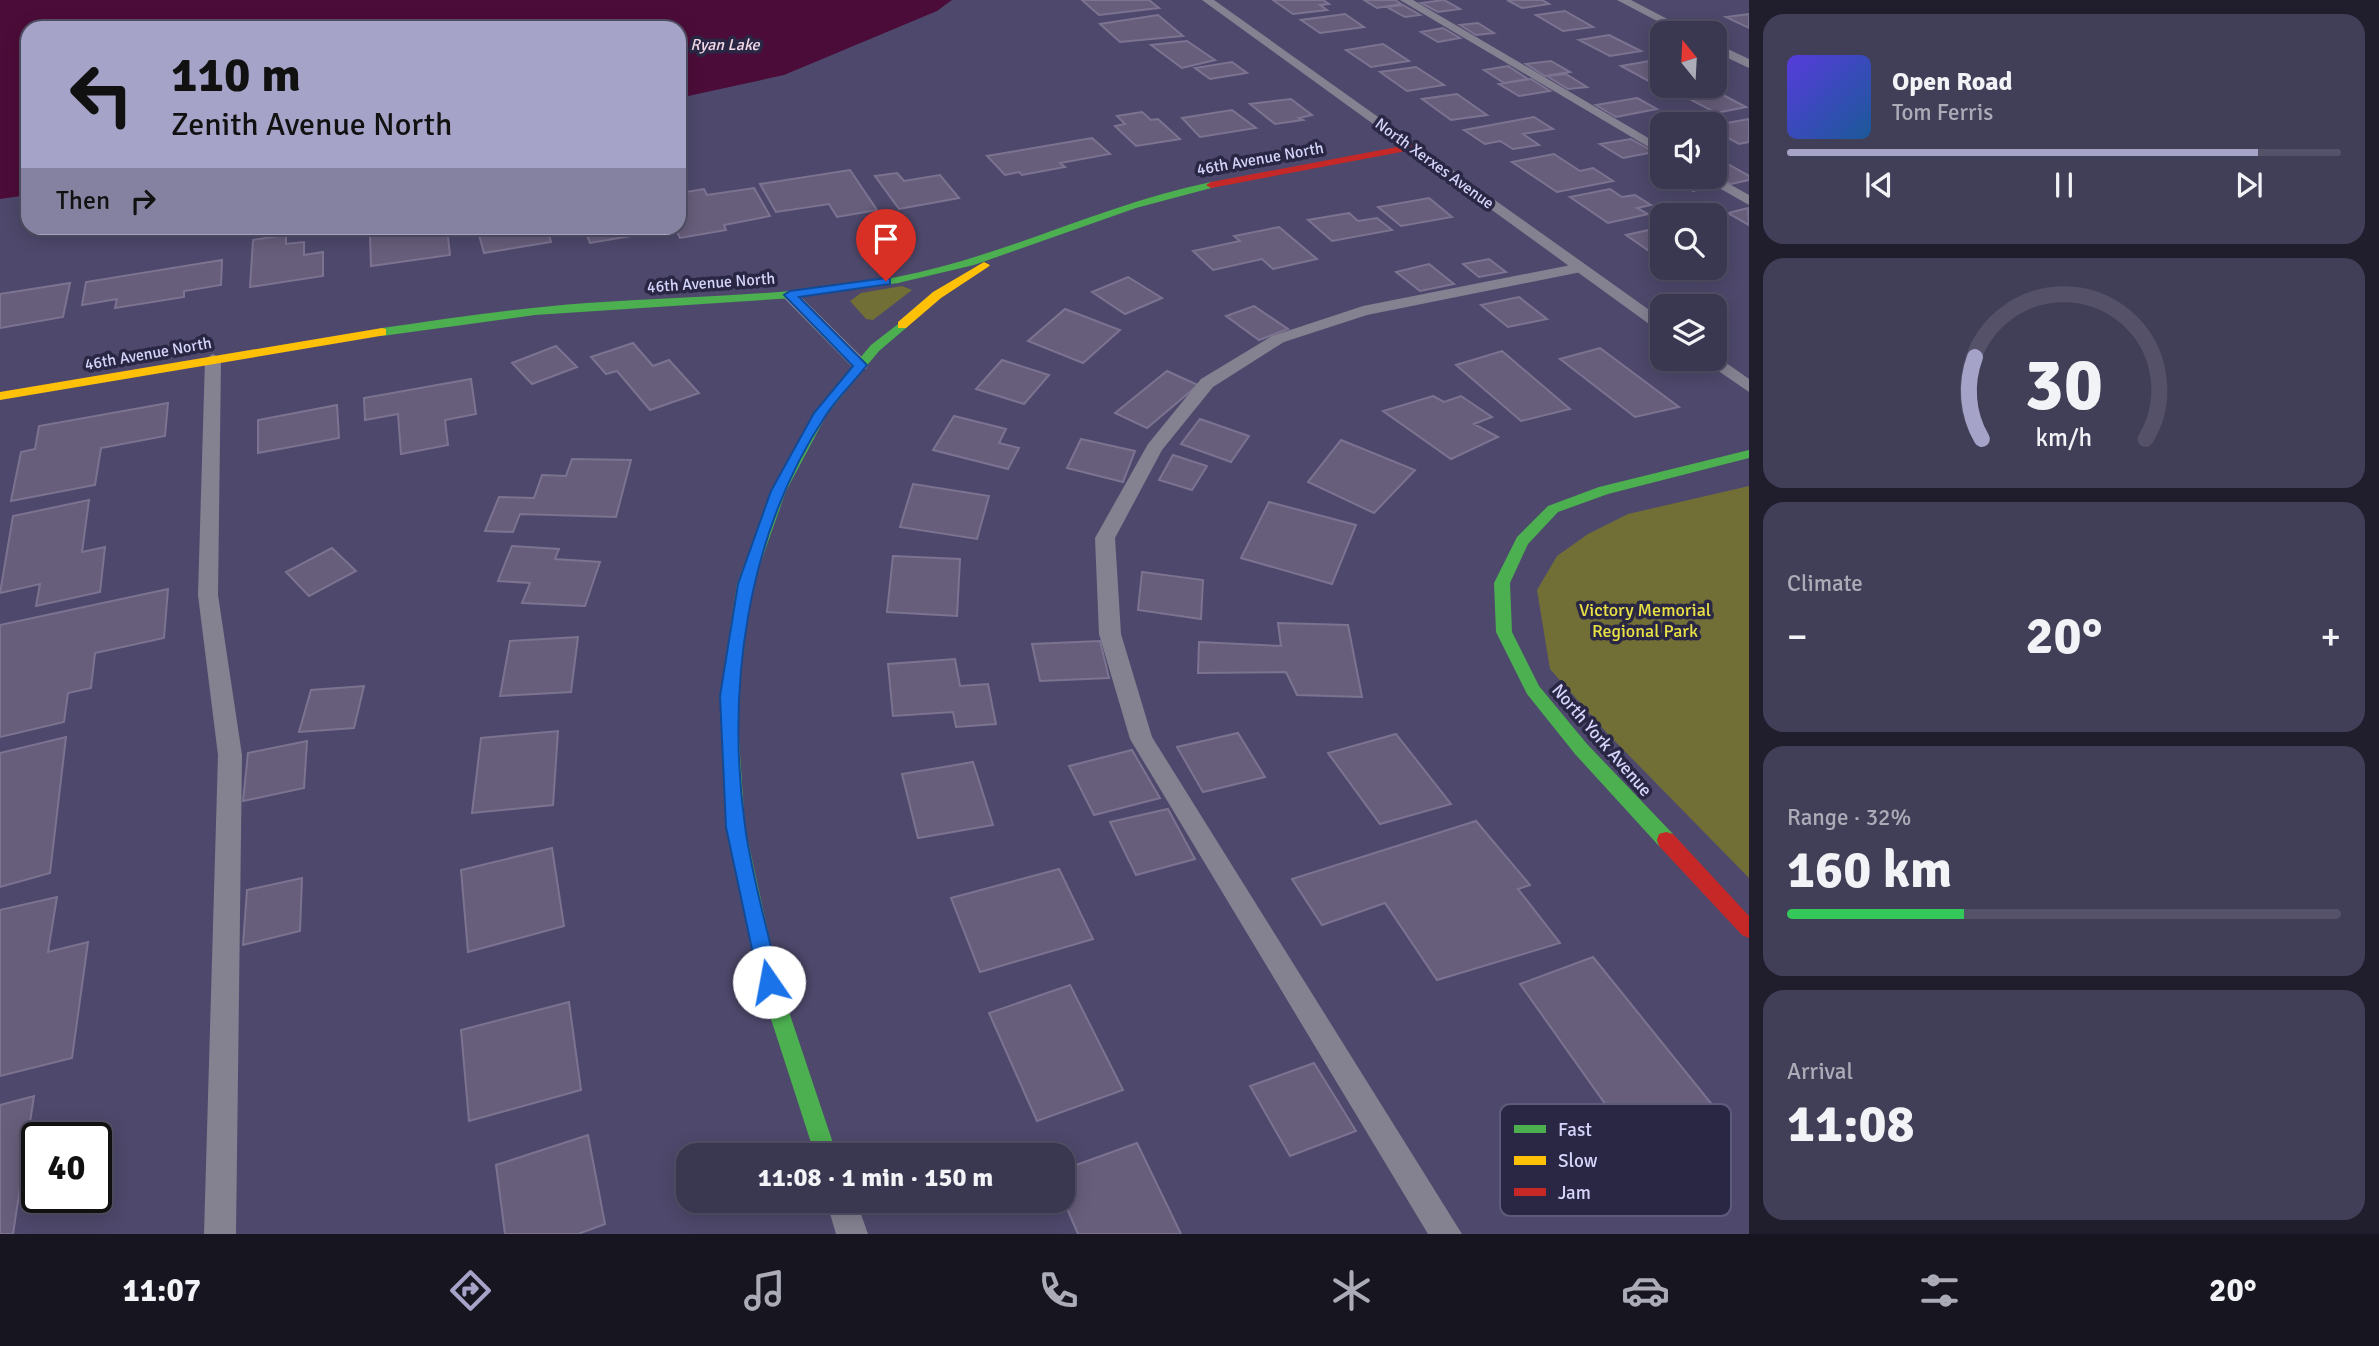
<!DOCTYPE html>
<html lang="en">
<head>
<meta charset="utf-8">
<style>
  body { margin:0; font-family:Signika,sans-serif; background:#413f58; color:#f1f3f6; height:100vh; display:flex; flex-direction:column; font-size:26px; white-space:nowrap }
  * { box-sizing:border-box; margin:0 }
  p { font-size:23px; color:#abacb7 }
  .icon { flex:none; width:38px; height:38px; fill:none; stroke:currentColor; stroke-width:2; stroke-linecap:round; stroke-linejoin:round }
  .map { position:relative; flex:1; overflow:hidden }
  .side { display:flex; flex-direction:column; gap:14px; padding:14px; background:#201e2d; width:630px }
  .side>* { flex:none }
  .banner { position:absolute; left:21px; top:21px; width:665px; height:214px; border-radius:21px; box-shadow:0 4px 18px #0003,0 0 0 2px #545168; background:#a6a3c8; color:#111; overflow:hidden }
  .needle { width:46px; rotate:342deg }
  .buttons { position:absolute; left:1650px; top:21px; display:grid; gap:14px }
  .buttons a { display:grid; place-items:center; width:77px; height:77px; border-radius:14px; background:#3a3751; box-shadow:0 4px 18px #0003,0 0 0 2px #545168; font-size:35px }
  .speed { position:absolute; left:21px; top:1122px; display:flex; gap:14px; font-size:35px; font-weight:700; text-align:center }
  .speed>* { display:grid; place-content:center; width:91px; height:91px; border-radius:50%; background:#3a3751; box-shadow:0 4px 18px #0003,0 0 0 2px #545168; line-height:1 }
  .speed .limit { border:4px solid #111; border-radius:10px; background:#fff; color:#111 }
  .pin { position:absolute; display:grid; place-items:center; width:60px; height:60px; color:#fff; margin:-72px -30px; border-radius:50% 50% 50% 0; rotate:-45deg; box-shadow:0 0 7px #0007 }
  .pin .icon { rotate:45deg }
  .me { position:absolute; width:77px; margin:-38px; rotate:348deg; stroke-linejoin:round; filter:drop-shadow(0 0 5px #0008) }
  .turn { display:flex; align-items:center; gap:24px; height:147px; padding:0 35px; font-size:32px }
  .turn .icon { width:91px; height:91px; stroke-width:2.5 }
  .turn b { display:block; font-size:49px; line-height:60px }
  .then { display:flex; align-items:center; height:66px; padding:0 35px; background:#0003; gap:14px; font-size:26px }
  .big { font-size:52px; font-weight:800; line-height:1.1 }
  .side .tile { flex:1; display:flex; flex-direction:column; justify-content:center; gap:10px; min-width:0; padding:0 24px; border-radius:21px; background:#413f58 }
  .side .dial { align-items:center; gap:0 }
  .dial svg { height:182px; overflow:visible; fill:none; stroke:#545168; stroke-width:7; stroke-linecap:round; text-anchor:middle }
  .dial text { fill:#f1f3f6; stroke:none }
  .song { display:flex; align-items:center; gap:21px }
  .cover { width:84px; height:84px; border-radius:10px; background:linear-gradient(135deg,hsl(250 70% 55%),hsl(210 70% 35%)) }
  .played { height:7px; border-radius:4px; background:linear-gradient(90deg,#a6a3c8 85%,#545168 85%) }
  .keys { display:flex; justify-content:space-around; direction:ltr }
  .heat { display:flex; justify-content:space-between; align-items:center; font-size:38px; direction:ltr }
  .charge { height:10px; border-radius:5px; background:linear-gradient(90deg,#34c759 32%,#545168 0) }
  .trip { position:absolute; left:676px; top:1143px; width:399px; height:70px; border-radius:21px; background:#3a3751; box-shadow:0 4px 18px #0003,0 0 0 2px #545168; font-weight:800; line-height:70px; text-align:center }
  .menu { display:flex; height:112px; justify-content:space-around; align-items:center; background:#171620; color:#abacb7 }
  .menu .icon { width:49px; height:49px }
  .menu .current { color:#a6a3c8 }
  .menu b { font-size:32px; color:#f1f3f6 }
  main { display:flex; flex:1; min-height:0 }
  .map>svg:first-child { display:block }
  .green { fill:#716e36 }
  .water { fill:#4c0c39 }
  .building { fill:#675e7b; stroke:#7c7391; stroke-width:2 }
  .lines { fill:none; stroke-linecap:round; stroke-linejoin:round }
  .lane { fill:#848291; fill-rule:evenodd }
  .street { fill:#848291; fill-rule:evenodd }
  .fast { fill:#4caf50; fill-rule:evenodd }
  .slow { fill:#ffc107; fill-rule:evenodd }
  .jam { fill:#c62828; fill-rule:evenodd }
  .route { fill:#1a73e8; stroke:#114b97; stroke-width:2 }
  .labels { text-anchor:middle; stroke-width:7; stroke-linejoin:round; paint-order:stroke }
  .far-water-label { font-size:16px; font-style:italic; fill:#f3d9e6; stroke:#2a2745 }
  .far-street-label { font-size:16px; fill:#d5d4fa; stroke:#2a2745 }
  .park-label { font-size:18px; fill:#e9e145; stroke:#2a2745 }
  .street-label { font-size:18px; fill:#d5d4fa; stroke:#2a2745 }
  .key { fill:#2a2745; stroke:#5d5b7b; stroke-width:2 }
  .key-label { font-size:19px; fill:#d5d4fa }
</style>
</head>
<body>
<main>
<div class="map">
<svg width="1749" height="1234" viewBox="0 0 1749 1234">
  <rect width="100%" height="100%" fill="#4e496c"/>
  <path class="green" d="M902,286L912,290L873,320L866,319L850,301L861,293Z
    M1749,486V878L1606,732L1550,669L1537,590L1557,556L1588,534L1628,514Z"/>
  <path class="water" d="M0,0H952L937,11L784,75L679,98V28H28V195L0,199Z"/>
  <path class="building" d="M1082,0H1149L1159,8L1099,15Z
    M1273,0H1323L1329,4L1320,5L1327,10L1293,14Z
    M1364,0H1395L1401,4L1377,8Z
    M1444,0L1460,9L1438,12L1421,3Z
    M1507,0H1542L1549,4L1522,8Z
    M1403,5L1420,15L1405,17L1387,7Z
    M1565,11L1593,27L1563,31L1536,15Z
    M1345,14L1364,27L1320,33L1301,20Z
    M1749,14V28L1726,17Z
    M1158,15L1183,36L1120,42L1100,24Z
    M1478,23L1494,33L1476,35L1460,25Z
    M1443,28L1460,38L1438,42L1421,32Z
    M1609,35L1641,51L1610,56L1579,40Z
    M1187,41L1215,60L1182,68L1151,45Z
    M1383,44L1409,61L1371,67L1346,50Z
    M1655,60L1662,64V83L1654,84L1621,66Z
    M1551,61L1570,72L1545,76L1526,64Z
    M1232,62L1247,73L1210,79L1195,68Z
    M1508,66L1528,79L1504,83L1484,70Z
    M1416,67L1444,85L1407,91L1380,72Z
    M1566,74L1587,87L1568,89L1547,76Z
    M1531,79L1550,91L1519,96L1499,84Z
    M1708,87L1746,107L1716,113L1678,93Z
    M1457,94L1487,115L1451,120L1422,99Z
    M1637,98L1657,109L1616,117L1596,105Z
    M1291,99L1312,115L1299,118L1303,120L1275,124L1250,104Z
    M1232,110L1256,128L1200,137L1182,118Z
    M1142,112L1151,120L1158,119L1180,139L1136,146L1115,126L1125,124L1117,116Z
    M1534,117L1553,129L1523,134L1539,145L1513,149L1500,141L1485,144L1464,130Z
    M1749,119V142L1739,144L1715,131V125Z
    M1092,138L1110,154L1060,163L1065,167L1022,175L1019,172L1005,175L987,156Z
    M1631,139L1654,152L1623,158L1600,144Z
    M1554,154L1580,171L1593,168L1613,181L1557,192L1512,162Z
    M1728,164L1749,176V180L1731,184L1715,175V167Z
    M850,170L877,210L837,217L829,204L776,212L760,184Z
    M897,173L904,181L940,175L959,198L899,209L875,176Z
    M1670,177H1695L1712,187L1693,191Z
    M754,188L770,216L724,225L726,230L680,238L675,228H679V193L704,189L707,195Z
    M1610,189L1622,197L1635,195L1651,205L1637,208L1648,214L1608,223L1570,197Z
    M1429,198L1452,217L1401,226L1378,207Z
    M1748,208L1749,225L1728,213Z
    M1349,213L1358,221L1377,218L1392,230L1332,241L1308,220Z
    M1279,227L1317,259L1273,269L1262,259L1213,270L1193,251L1240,241L1234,236Z
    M1662,227V260L1626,235Z
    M308,228H345V229L309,235Z
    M391,228H447L450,255L371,266L370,235L391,232Z
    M500,228H547L551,242L484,253L478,231Z
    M584,228H653L655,232L590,243Z
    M286,235V244L304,242V255L323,252V276L250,287L253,240Z
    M1489,259L1506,272L1479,277L1463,264Z
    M222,260L221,285L184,291V297L115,308L117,299L82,305L86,282Z
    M1429,264L1454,284L1420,291L1396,272Z
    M1128,277L1162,298L1125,314L1092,292Z
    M70,283L63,317L0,328V294Z
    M1519,297L1547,319L1508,327L1481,305Z
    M1254,306L1288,329L1259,340L1226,316Z
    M1065,309L1120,330L1083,363L1028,341Z
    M633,343L653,366L669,360L699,393L650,410L617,371L606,374L591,357Z
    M556,346L577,367L532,384L512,363Z
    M1600,348L1679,407L1635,417L1560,359Z
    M1502,351L1570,409L1521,421L1456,365Z
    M1002,360L1049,375L1024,404L976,389Z
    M1167,371L1198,385L1147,428L1115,413Z
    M471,379L476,414L445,420L448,445L401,454L398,414L365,420L364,398Z
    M1433,396L1444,402L1461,396L1492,417L1474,424L1498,437L1451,459L1383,411Z
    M168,403L165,436L101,448L95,485L11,501L21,452L35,449L39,426Z
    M337,405L339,438L258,453V420Z
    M954,416L1006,429L999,443L1019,448L1008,469L933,450Z
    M1200,419L1249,436L1231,462L1181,444Z
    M1081,439L1135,451L1123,482L1067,468Z
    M1341,440L1415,470L1374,513L1308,482Z
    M1173,455L1207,466L1192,490L1159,480Z
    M572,459L631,460L616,517L520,514L513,532L485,531L499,497L534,498L542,475L566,476Z
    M913,484L989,496L977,539L900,527Z
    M89,500L82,552L105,547L100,592L36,606L40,584L0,593L13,516Z
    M1269,502L1356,525L1332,584L1241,558Z
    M512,546L559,549L555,559L600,562L585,606L522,603L530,583L498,581Z
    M332,548L356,571L309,596L286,572Z
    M893,556L960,559L957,616L887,612Z
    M1142,572L1203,580L1201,619L1138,610Z
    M168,589L164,638L95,653L91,688L68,693L64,722L0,737V625Z
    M1278,623L1348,625L1362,697L1297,695L1286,672L1198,673L1199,642L1281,646Z
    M578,637L571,692L500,696L510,641Z
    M1100,641L1109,678L1040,681L1032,644Z
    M955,659L960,686L988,684L996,724L956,727L953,712L893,716L888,664Z
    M364,686L354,728L299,732L311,690Z
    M558,731L553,805L472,813L481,738Z
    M1238,733L1265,777L1203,792L1177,747Z
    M1396,734L1451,804L1380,824L1328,753Z
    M66,737L50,873L0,887V753Z
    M307,741L304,788L243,801L248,753Z
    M1132,750L1160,798L1094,815L1069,766Z
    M973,762L993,825L918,838L902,774Z
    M1168,809L1195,859L1136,875L1110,822Z
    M1476,821L1530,885L1518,889L1560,943L1437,980L1385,903L1322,925L1292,879Z
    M552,848L564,926L468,952L461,870Z
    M1059,869L1093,939L980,972L951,898Z
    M302,878L300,931L243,945L247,890Z
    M57,897L48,952L88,942L72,1058L0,1076V910Z
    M1593,957L1714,1107L1628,1136L1520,984Z
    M1070,985L1123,1090L1037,1121L989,1013Z
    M569,1002L581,1090L469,1121L461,1030Z
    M1314,1063L1356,1131L1290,1156L1250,1086Z
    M34,1096L13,1234H0V1105Z
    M588,1135L605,1224L578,1234H505L496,1165Z
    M1137,1143L1181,1234H1078L1062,1197V1170Z"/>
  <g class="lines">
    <path class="lane" d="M1400,0H1413L1662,146V155Z
      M1715,176L1749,195V205L1700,177Z
      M1581,263L1586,265V271L1367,315L1284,342L1213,387L1162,450L1115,538L1121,634L1152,737L1462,1234H1428L1130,739L1099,634L1095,538L1148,444L1201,379L1272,336L1363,306Z
      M213,354L221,359L218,595L242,755L236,1234H204L218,755L198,595L205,359Z"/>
    <path class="street" d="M1202,0H1214L1662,319V331L1656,329Z
      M1617,0H1631L1694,33H1680Z
      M1715,43L1749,59V68L1715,52Z
      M790,290L796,292L866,361L868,365L866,369H854L784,298L782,295Z
      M1715,355L1749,379V392L1701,359H1715Z
      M826,1200H856L868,1234H836Z"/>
    <path class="fast" d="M1211,182L1216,185L1215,187L1136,208L974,265L898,283L793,298L535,315L382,336L376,332L382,328C450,318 518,308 587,303C691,296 795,296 897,277C1005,256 1104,204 1211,182Z
      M902,321L908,325L906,328L879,351L827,414L786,491L753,584L736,696L745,827L779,982L837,1155H815L759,982L727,827L720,696L737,584L772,491L816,410L871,345Z
      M1749,450V458L1608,494L1558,512L1528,544L1510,583L1512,632L1539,686L1587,744L1673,834L1675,840L1673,846L1666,848L1659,846L1575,754L1527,694L1496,632L1494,583L1517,537L1548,506L1599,487Z"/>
    <path class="slow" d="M984,262L990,265L988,267L941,298L906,328H898V322L933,292Z
      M382,328L386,329V335L0,400V392Z"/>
    <path class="jam" d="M1413,144L1417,145V149L1211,188L1206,185L1211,182Z
      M1666,832L1673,834L1749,916V938L1742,935L1659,846L1657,840L1659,834Z"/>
  </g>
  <path class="route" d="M886,278L890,279V284L799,297L867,365C854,382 838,397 826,415C747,534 726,686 745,826C752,878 768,930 779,982L776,988L769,991L762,988L759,982L726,827L720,696L738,584L771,491L814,413L853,366L784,295L790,291Z"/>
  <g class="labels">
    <g class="far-water-label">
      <text x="725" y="50">Ryan Lake</text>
    </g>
    <g class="far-street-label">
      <text transform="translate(1260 158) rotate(-10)" y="6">46th Avenue North</text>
      <text transform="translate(1435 163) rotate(36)" y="6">North Xerxes Avenue</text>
      <text transform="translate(711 282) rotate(-4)" y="6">46th Avenue North</text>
      <text transform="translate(148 353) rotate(-10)" y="6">46th Avenue North</text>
    </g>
    <g class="park-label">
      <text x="1645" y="616">Victory Memorial<tspan x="1645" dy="21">Regional Park</tspan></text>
    </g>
    <g class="street-label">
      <text transform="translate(1602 740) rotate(49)" y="6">North York Avenue</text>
    </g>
  </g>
  <rect x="1500" y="1104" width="231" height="112" rx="10" class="key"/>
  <rect x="1514" y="1125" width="32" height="8" fill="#4caf50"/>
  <rect x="1514" y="1156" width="32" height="9" fill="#ffc107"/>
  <rect x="1514" y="1188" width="32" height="8" fill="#c62828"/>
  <g class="key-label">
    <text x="1558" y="1136">Fast</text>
    <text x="1558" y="1167">Slow</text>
    <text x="1558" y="1199">Jam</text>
  </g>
</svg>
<div class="buttons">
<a><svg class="needle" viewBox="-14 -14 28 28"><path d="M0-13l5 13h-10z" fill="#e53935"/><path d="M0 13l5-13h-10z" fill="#abacb7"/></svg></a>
<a><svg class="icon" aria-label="sound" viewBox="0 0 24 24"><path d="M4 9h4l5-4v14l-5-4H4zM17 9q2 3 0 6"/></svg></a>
<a><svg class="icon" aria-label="search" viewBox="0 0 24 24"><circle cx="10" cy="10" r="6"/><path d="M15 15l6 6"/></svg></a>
<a><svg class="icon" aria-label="layers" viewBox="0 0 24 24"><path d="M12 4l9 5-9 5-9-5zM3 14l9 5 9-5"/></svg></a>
</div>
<div class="speed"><div class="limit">40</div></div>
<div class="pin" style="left:886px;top:281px;background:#d93025"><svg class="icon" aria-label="arrive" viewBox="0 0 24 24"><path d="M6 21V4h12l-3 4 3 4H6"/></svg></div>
<svg class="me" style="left:769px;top:982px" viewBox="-20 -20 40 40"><circle r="19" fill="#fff"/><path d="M0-13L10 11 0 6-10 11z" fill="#1a73e8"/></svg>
<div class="trip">11:08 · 1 min · 150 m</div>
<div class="banner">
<div class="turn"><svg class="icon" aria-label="left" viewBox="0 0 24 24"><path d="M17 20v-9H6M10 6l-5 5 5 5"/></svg><div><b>110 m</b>Zenith Avenue North</div></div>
<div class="then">Then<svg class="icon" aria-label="right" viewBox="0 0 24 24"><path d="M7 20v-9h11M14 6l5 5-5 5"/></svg></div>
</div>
</div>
<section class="side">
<div class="tile">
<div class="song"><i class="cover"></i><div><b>Open Road</b><p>Tom Ferris</p></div></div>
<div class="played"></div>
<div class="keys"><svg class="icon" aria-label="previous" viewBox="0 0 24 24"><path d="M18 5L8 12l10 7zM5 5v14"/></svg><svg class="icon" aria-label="pause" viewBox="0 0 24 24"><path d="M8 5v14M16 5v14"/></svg><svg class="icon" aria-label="next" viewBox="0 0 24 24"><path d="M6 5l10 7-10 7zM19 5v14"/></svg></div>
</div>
<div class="tile dial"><svg viewBox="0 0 100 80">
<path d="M14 69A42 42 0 1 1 86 69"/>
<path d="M14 69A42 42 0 0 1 11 33" stroke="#a6a3c8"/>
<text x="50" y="56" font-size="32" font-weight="700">30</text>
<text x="50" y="72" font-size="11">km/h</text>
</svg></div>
<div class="tile"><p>Climate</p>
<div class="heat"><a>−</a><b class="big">20°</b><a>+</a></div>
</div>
<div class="tile"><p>Range · 32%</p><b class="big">160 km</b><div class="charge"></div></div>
<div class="tile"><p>Arrival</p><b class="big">11:08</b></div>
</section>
</main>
<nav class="menu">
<b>11:07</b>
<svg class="icon current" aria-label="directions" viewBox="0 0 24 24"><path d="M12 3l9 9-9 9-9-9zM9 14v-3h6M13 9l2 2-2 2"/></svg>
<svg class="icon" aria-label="music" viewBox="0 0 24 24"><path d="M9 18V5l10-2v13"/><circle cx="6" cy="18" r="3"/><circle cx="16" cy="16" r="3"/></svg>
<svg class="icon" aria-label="phone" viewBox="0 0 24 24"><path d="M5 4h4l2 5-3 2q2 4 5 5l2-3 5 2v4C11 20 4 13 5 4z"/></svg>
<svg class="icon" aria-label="climate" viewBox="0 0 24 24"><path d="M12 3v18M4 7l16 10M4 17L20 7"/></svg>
<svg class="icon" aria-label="car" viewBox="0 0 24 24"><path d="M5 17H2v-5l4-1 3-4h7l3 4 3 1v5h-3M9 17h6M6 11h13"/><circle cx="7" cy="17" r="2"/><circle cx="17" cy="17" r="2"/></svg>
<svg class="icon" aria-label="filters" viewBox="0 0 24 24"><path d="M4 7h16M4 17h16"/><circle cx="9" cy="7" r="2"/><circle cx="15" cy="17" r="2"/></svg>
<b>20°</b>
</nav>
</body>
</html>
